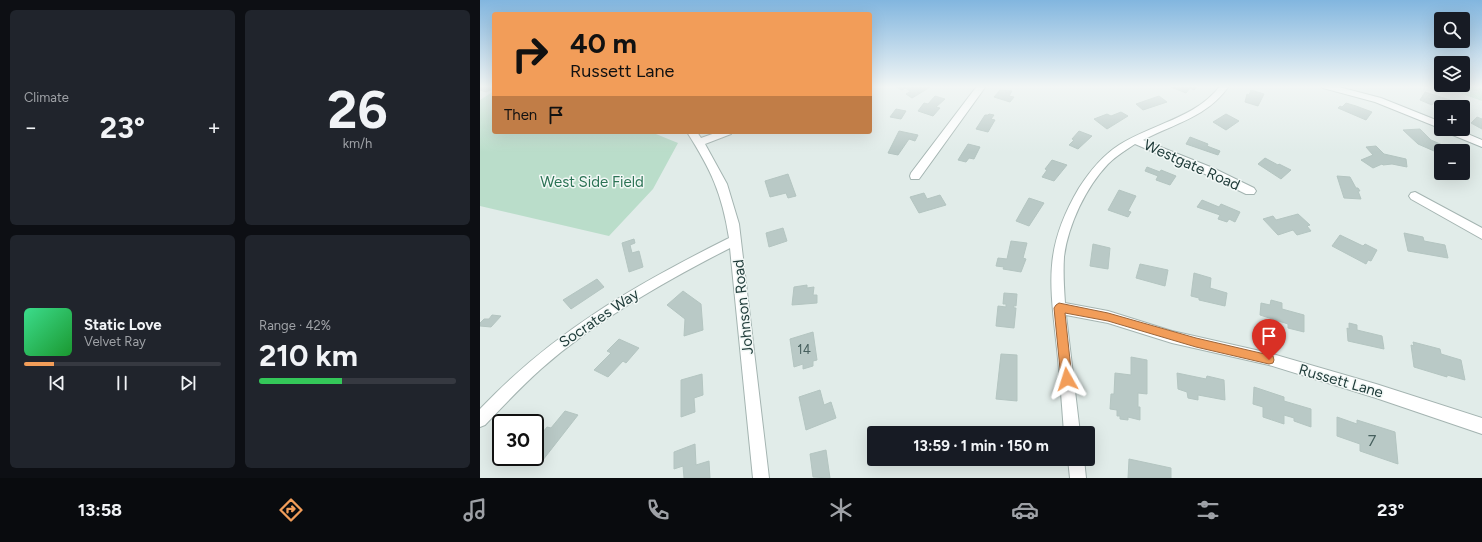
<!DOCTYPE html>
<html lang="en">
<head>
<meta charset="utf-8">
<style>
  body { margin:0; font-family:Figtree,sans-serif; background:#20242c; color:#f1f3f6; height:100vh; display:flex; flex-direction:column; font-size:15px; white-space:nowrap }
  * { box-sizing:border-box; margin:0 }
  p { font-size:13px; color:#9ea1a6 }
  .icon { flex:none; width:22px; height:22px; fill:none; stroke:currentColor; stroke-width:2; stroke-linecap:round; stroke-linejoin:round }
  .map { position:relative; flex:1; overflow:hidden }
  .details { display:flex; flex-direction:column; gap:10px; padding:10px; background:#0d0f14; width:480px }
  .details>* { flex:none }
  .guide { position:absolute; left:12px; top:12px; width:380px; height:122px; border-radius:4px; box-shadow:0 4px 16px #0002; background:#f29d59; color:#111; overflow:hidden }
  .buttons { position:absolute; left:954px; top:12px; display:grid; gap:8px }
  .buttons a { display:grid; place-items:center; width:36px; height:36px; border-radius:4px; background:#171b24; box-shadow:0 4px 16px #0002; font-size:20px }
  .speed { position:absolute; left:12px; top:414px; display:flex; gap:8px; font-size:20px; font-weight:700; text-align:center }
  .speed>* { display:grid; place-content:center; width:52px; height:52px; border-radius:50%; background:#171b24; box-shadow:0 4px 16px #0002; line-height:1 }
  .speed .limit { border:2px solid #111; border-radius:6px; background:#fff; color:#111 }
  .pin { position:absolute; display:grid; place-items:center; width:34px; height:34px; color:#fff; margin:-41px -17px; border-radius:50% 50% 50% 0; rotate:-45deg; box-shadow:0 0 4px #0007 }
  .pin .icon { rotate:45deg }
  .me { position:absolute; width:44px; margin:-22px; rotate:354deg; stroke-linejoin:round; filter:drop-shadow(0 0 3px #0008) }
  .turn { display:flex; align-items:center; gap:14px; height:84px; padding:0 12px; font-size:18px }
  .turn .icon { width:52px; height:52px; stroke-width:2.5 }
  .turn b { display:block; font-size:28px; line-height:34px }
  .then { display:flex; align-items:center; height:38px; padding:0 12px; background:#0003; gap:8px; font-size:15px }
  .big { font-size:30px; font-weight:700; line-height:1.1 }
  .details .tile { flex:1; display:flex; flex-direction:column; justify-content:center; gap:6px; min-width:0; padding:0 14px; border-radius:6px; background:#20242c }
  .details .dial { align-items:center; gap:0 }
  .dial b { font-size:52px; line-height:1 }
  .song { display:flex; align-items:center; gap:12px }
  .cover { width:48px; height:48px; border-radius:6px; background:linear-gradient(135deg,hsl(150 70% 55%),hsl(130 70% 35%)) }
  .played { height:4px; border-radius:2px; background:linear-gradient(90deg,#f29d59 15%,#363941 15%) }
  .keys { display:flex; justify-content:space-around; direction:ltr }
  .heat { display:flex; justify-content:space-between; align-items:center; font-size:22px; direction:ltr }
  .charge { height:6px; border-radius:3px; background:linear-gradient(90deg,#34c759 42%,#363941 0) }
  .details .tiles { flex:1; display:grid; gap:10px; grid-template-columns:repeat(2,1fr) }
  .trip { position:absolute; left:387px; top:426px; width:228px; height:40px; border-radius:4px; background:#171b24; box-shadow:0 4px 16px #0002; font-weight:700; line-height:40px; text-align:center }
  .dock { display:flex; height:64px; justify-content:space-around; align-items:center; background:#090b0e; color:#9ea1a6 }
  .dock .icon { width:28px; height:28px }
  .dock .selected { color:#f29d59 }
  .dock b { font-size:18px; color:#f1f3f6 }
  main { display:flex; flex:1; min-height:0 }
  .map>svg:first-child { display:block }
  .green { fill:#baddca }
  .building { fill:#b9c9c6; stroke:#b4c5c1 }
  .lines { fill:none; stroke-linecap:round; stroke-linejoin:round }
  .minor-casing { stroke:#a4b4b1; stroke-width:2 }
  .minor { fill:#fff; fill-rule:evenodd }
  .route { fill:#f29d59; stroke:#9d663a }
  .labels { text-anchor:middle; stroke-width:3; stroke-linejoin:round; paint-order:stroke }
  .number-label { font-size:13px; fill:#47605e }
  .street-label { font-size:15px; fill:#213d3b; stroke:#f2f8f6 }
  .park-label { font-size:15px; fill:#2c7355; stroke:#f2f8f6 }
  .near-number-label { font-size:16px; fill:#47605e }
</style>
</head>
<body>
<main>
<section class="details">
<div class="tiles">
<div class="tile"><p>Climate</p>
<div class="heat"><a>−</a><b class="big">23°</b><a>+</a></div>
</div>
<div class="tile dial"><b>26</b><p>km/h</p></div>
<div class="tile">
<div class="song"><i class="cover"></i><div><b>Static Love</b><p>Velvet Ray</p></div></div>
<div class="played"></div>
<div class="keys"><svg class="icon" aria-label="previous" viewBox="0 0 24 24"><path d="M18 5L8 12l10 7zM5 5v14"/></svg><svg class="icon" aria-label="pause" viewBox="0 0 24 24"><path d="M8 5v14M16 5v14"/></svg><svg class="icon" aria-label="next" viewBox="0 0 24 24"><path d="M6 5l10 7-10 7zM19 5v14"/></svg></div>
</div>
<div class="tile"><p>Range · 42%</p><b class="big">210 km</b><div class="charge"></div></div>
</div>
</section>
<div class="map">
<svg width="1002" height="478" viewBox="0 0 1002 478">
  <rect width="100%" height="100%" fill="#e1ece9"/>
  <path class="green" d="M960,86H1002V101Z
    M14,91V132H171L198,143L173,189L129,236L0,206V100Z"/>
  <path class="building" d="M0,86H14V88L6,92L0,90Z
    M414,86H452L432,98L426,94L431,91L425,88L422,90Z
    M692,86H718L714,90L710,88L706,93L691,87Z
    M520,90L532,91L529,96L534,97L530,102L514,97Z
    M771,90L784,94L778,106L765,102L767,94L769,95Z
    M945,92L970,100L969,101L976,103L974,107H967L954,103L952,105L940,100Z
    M455,96L465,99L456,107L460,108L453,116L438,111L444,103L448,104Z
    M679,96L687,102L663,110L656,104Z
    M866,103L876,106L892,112L886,120L858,108L860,106L862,107Z
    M416,109L426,111L421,119L410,117Z
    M641,112L648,116L627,129L614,119L627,114L631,116Z
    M509,114L514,115L511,119L515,120L508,132L496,129L505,115H508Z
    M746,114L759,121L746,130L733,122Z
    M997,117L1002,119V129L991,123Z
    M940,129L951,140L976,151H961V154L938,144L923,130Z
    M419,131L438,135L435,141L429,139L418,155L408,153Z
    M599,131L612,136L598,149L589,145L594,140L592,139Z
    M710,137L728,144L727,146L740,151L738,155L706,144Z
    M488,144L500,147L494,159L489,158L486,162L478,160Z
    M896,146L904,154L926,159L927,167L912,164L903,165L902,164L893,168L881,160L893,155L886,147Z
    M785,158L798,165L799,164L811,170L801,179L778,164Z
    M572,160L587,165L574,181L562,177L567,170L565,169Z
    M667,167L680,172L681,170L696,176L690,185L676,180L678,176L665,171Z
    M308,174L316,196L308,198L306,193L290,197L285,181Z
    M857,176L870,177L876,188H878L880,191H878L881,199L864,198Z
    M639,190L656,196L648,211L651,212L648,217L628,210Z
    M444,193L447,199L460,195L466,205L439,213L430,197Z
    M549,198L564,203L549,226L536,221Z
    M722,200L739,207L741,204L760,212L755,222L749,219L747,222L738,219L740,215L717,207Z
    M818,214L830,225L827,226L831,231L817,235L813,230L798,235L783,219L793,216L796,220Z
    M303,228L307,241L289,247L286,233Z
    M924,233L943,237L944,241L965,245L968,258L928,251Z
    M860,235L883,246L885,244L897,250L891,261L888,260L886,264L852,246Z
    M154,239L155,243L150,245L152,253L159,251L163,267L149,272L142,243Z
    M531,241L547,243L543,258L546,259L541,272L523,269L524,267L516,266L518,258L527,259Z
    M613,244L630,248L628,269L610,266Z
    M660,264L688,270L685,286L656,278Z
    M714,273L731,278L730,288L747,293L745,306L719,300V298L711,296Z
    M117,279L124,287L91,309L83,300Z
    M327,285V288L334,287L333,295H337V303L312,305L314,287Z
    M203,291L221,304L223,330L204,336L205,319L187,305Z
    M524,293L537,294L536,306L534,305V308H536L534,328L516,326L518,306L526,307V304H523Z
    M791,300L802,303V309L824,315V332L808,328V324L780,315L781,303L790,305Z
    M12,315L21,316L11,327L0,326V323L4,319H9Z
    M869,323L877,325V330L902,336L904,349L868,341L867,328L869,329Z
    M333,332L337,360L333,361V366L323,369V364L314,367L310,339Z
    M139,339L159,348L146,363L143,361L128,377L114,370L131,353L127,351Z
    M933,342L960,349L961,354L981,360L985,380L967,375V377L934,367L931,345L934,346Z
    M521,354L537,355V401L516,399Z
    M651,357L667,360V394L658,393V407H660V420L648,417V420L640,419V416H637V410L630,409L631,394H634L635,373L651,375Z
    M697,373L726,379L727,376L744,380L745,400L718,395V400L708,398L707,392L698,389Z
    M222,374L223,395L214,398L215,412L201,417V380Z
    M774,387L804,397V401L831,409V427L814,421V418L804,415V424L783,417V407L773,404Z
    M340,390L344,405L351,402L356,418L326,430L319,397Z
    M85,411L98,415L59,465L42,459L43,457H55V442L67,427L71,428Z
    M857,417L877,424V420L915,432L918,464L880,451V444L857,436Z
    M215,444L216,465L229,461L230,478H204L203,466L194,469V452Z
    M346,450L350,478L333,477L330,454Z
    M649,459L691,468V478H648Z"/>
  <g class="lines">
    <g class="minor-casing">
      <path id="minor" d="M497,86H506L439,179H431L430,176L431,173Z
        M740,86H749C727,117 696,123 663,140L733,168L774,188L776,191L774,194H766L725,174L655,144C646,150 636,156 628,164C606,187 588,225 584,257C583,273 584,288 585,303L628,311L692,331L789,353L896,384L1002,418V434L896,398L789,365L692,343L628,323L586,315L600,433H584C582,405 580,377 577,349C570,283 563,249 599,188C610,171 622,156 639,145C672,124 716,118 740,86Z
        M841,86H855L901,98L961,122L962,129L895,102L843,88Z
        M962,129H976L1002,140V147L963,131Z
        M207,132H217L221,138L238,132H252L251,134L225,144L247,184L259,224L289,478H273L250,248C184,282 118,319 61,369C41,387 23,406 5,425L0,427V409C73,332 155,285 249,238C242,193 231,170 207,132Z
        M935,192L1002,228V239L931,199L929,196L931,193Z
        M588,459H604L606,478H590Z"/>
    </g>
    <use href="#minor" class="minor"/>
  </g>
  <linearGradient id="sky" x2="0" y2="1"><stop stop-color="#82b6df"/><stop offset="0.57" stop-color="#f2f6f5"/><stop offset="1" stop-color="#f2f6f5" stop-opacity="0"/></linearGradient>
  <rect width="1002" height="152" fill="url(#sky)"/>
  <path class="route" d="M579,303L628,313L716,338L789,355L793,356L794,360L793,363L789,364L716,347L628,321L585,313L592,379L591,383L587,384L583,383L581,379L574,308L576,305Z"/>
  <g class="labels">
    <g class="number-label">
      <text x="324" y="354">14</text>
    </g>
    <g class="street-label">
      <text transform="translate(712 165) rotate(24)" y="5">Westgate Road</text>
      <text transform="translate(263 307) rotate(-96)" y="5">Johnson Road</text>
      <text transform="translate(119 318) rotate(-34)" y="5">Socrates Way</text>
      <text transform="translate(861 381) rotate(16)" y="5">Russett Lane</text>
    </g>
    <g class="park-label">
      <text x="112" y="187">West Side Field</text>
    </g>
    <g class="near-number-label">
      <text x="892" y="446">7</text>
    </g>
  </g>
</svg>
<div class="buttons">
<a><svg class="icon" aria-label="search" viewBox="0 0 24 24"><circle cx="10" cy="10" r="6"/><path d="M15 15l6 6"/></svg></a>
<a><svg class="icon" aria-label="layers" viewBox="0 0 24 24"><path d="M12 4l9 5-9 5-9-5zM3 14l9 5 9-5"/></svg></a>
<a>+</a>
<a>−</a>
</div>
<div class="speed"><div class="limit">30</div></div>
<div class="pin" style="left:789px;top:360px;background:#d93025"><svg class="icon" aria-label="arrive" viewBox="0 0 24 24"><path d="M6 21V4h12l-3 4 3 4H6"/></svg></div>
<svg class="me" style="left:587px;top:379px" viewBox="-20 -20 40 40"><path d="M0-17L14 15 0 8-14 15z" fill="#f29d59" stroke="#fff" stroke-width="4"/></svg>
<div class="trip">13:59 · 1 min · 150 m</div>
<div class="guide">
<div class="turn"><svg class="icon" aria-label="right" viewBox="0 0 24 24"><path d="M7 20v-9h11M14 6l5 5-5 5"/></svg><div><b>40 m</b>Russett Lane</div></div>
<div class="then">Then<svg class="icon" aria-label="arrive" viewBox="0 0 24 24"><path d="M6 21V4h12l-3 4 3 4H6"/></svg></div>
</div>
</div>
</main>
<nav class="dock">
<b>13:58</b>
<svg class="icon selected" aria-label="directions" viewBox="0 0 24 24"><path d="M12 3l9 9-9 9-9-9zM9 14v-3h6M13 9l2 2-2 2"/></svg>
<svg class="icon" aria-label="music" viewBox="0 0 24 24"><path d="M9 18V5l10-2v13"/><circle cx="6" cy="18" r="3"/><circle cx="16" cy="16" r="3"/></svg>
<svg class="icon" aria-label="phone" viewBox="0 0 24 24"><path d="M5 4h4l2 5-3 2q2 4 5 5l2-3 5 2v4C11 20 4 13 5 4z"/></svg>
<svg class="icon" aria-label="climate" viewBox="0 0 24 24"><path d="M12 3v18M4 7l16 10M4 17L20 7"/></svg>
<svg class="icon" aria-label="car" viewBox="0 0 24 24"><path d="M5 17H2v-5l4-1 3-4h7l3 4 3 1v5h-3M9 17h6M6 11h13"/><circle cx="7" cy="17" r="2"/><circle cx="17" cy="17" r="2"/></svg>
<svg class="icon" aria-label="filters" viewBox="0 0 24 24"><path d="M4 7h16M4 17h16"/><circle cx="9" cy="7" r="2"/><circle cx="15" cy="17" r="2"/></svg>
<b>23°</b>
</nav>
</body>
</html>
